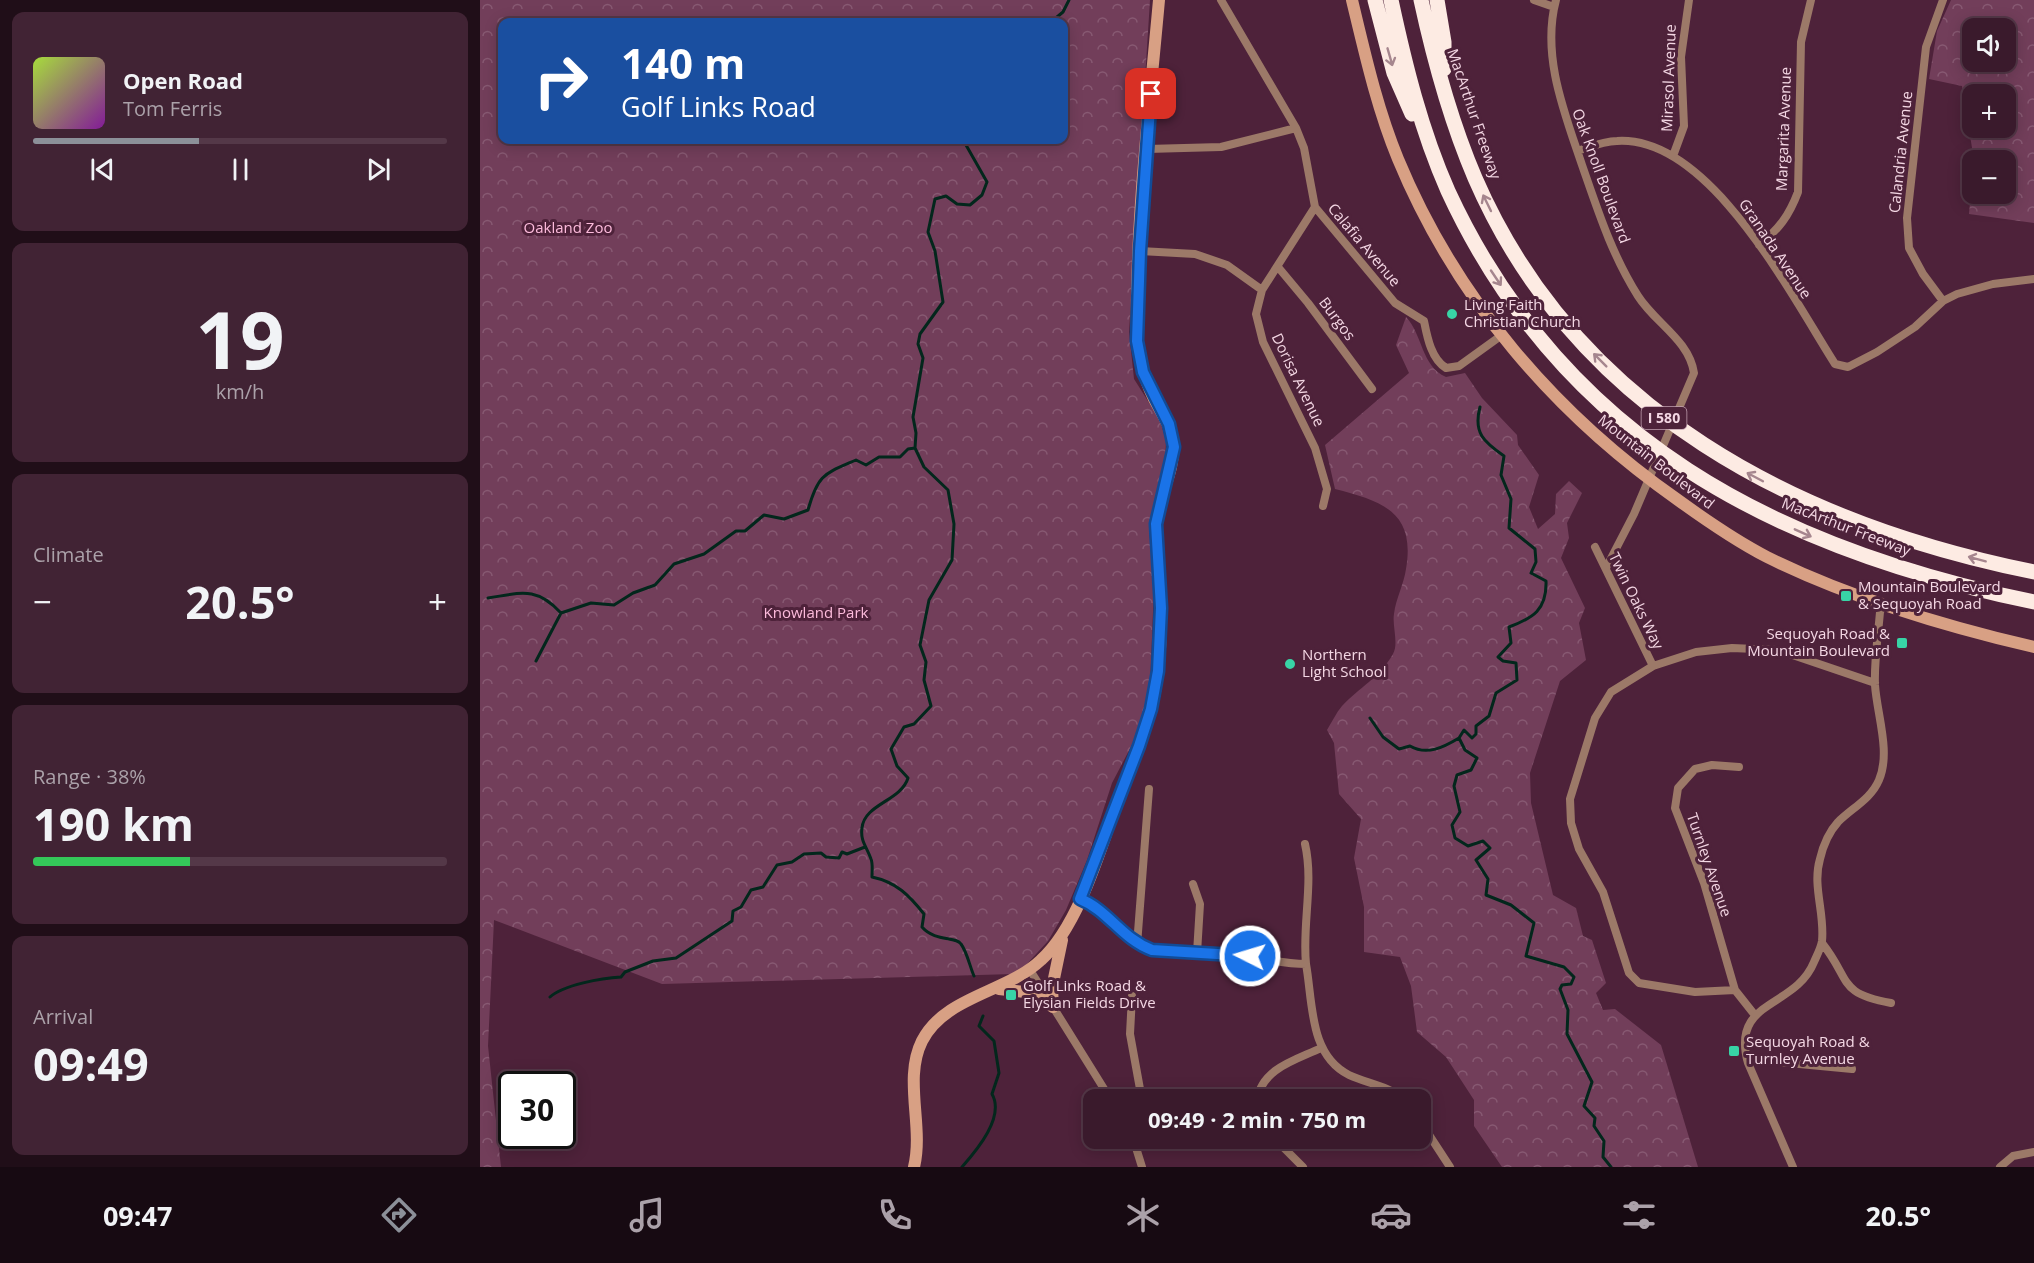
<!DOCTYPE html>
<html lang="en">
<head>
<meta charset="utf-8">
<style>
  body { margin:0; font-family:"Open Sans",sans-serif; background:#412334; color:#f1f3f6; height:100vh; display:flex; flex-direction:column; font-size:22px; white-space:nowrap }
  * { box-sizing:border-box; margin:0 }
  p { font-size:20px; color:#aba1a9 }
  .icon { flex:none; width:33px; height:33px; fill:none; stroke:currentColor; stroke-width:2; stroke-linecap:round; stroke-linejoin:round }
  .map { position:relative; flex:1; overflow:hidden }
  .drawer { display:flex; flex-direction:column; gap:12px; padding:12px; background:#200e18; width:480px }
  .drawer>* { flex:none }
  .hud { position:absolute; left:18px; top:18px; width:570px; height:126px; border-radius:12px; box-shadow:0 3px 15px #0003,0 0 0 2px #543848; background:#1a4fa0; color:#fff; overflow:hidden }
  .fabs { position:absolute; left:1482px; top:18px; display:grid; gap:12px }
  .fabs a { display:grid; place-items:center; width:54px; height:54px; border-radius:12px; background:#3a1a2c; box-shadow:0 3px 15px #0003,0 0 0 2px #543848; font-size:30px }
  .speed { position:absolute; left:18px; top:1071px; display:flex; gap:12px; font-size:30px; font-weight:700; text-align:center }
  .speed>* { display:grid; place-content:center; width:78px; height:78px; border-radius:50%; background:#3a1a2c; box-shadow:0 3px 15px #0003,0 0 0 2px #543848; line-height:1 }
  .speed .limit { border:3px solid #111; border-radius:9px; background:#fff; color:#111 }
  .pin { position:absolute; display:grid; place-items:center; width:51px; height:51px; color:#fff; margin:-26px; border-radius:12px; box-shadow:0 3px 9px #0006 }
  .me { position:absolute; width:66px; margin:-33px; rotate:275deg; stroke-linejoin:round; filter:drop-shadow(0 0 4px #0008) }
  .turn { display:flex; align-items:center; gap:21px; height:126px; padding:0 24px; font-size:27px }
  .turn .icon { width:78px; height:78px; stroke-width:2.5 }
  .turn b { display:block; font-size:42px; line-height:51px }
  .big { font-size:45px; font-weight:700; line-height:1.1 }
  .drawer .card { flex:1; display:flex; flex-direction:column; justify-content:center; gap:9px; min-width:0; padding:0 21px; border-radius:12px; background:#412334 }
  .drawer .dial { align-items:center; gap:0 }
  .dial b { font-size:78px; line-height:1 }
  .song { display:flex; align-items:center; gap:18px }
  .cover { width:72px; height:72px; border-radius:9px; background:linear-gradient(135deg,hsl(80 70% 55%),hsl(290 70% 35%)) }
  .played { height:6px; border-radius:3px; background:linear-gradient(90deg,#8c9099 40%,#543848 40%) }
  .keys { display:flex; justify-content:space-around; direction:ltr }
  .heat { display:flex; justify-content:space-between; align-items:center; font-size:33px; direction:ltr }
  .charge { height:9px; border-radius:4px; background:linear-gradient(90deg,#34c759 38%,#543848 0) }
  .trip { position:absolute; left:603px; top:1089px; width:348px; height:60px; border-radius:12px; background:#3a1a2c; box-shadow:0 3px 15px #0003,0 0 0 2px #543848; font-weight:700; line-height:60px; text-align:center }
  .tab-bar { display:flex; height:96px; justify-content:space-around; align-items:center; background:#170a12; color:#aba1a9 }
  .tab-bar .icon { width:42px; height:42px }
  .tab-bar .on { color:#8c9099 }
  .tab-bar b { font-size:27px; color:#f1f3f6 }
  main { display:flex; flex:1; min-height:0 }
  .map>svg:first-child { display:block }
  .forest { fill:url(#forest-crowns); fill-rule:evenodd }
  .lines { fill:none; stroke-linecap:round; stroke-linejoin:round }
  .stream { stroke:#03271c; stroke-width:3 }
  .street { stroke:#9c7968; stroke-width:8 }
  .secondary { stroke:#d8a084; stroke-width:12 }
  .highway { stroke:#fdebe3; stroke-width:15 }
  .oneway { stroke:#a6868e }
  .route-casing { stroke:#114b97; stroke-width:15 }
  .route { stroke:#1a73e8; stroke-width:10 }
  .poi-dot { fill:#38d4a6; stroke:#4e223a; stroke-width:2 }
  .labels { text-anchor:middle; stroke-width:6; stroke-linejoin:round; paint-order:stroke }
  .shield { fill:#4e223a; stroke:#c2a1b1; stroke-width:1.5 }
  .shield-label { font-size:14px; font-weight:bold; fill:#f4d7e4 }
  .street-label { font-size:15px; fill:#f4d7e4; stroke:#4e223a }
  .park-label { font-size:15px; fill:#fdbbdc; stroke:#4e223a }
  .poi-label { font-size:15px; fill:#f4d7e4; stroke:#4e223a; text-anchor:start }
</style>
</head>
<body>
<main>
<section class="drawer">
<div class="card">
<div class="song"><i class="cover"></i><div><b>Open Road</b><p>Tom Ferris</p></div></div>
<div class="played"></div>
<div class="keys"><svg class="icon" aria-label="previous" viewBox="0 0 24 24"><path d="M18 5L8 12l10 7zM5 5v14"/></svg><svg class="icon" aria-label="pause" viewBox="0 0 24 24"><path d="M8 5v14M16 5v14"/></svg><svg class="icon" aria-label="next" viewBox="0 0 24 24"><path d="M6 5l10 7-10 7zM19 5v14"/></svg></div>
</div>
<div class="card dial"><b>19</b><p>km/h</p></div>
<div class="card"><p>Climate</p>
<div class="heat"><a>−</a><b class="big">20.5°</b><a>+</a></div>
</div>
<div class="card"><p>Range · 38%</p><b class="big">190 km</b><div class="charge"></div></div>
<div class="card"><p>Arrival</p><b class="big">09:49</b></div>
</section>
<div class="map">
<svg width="1554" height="1167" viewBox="0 0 1554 1167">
  <defs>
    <pattern id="forest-crowns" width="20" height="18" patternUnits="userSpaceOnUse" patternTransform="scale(1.5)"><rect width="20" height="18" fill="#723e5a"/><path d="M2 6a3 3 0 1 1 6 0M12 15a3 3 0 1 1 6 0" fill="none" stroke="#875972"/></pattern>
  </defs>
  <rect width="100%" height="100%" fill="#4e223a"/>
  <path class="forest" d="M0,0H670L649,332L654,379L680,420L686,441L685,467L669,529L674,586L670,688L655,739L632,783L607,860L586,910L568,941L545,966L533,974L182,984L14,920L8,1046L21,1167H0ZM22,22H584V140H22Z
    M1471,0H1554V223L1489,214L1492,179V194H1526V160H1494L1482,86L1449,79L1457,31ZM1492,28H1526V62H1492ZM1492,94H1526V128H1492Z
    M926,317C943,335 941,366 966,377L985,373L1002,398L1037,435L1038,445L1059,475L1049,507L1058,529L1075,514L1076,494L1089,481L1102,493L1087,523L1089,538L1081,558L1105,608L1099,623L1106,660L1080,681L1050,773L1051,803L1073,895L1096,908L1103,936L1112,940L1126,983L1116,993L1123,1010L1135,1009L1181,1045L1218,1167H1022L994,1126V1100L966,1057L937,1032L931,986L920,957L884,952V907L874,858L881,819L859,794L854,743L847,730C852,722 856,713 862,706C879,688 900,677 913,654C919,643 912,626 914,614C916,598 924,584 926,569C936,511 901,501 855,489L845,445L929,373L916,345Z"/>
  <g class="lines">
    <path class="stream" d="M571,22L583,12L589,0
      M487,140L486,145L507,182L502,195L490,205L477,204L466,196L455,199L448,232L455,251L463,302L440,334L438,344L443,358L433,417L436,433L435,448L444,467L468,490L474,524L472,560L449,600L440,645L446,662L444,680L451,706L434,724L424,727L411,749L417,766L428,778C421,801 384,804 382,828C380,841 387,847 391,859C393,864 392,871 392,877C416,882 429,895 444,914L442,927C455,942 476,936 481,944C487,952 490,967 494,976
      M1000,407C993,433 1004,442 1024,456L1021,475L1031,499L1029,528L1055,549L1056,562L1051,573L1066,581C1067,610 1053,618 1029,627L1031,643L1018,657L1023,661L1036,663L1037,680L1016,693L1009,716L996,726V734L992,738L984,730L979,738L985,750L997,758L991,770L977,775L974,786L980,812L972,825L975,838L988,846L1003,841L1010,848L996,860L1008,879L1006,895L1031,905L1054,923L1046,956L1084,967L1094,977L1091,984L1082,985L1080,989L1088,1010L1087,1034L1112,1082L1104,1106L1115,1118L1114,1126L1124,1141L1123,1157L1131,1167
      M8,598C41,593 56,586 81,613L111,603L134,605L153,593L175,585L194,564L224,554L256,531H265L284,515L304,519L328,510C338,474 344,474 376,460L386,465L399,457H420L428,449L435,448
      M56,661L81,613
      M890,718L903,737L919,749L930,746C947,756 964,747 979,738
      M70,997C83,985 122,978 141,977L145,972L173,961L196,958L252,921L253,911L261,907L271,890L283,887L297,865L312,862L324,854L341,853L346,857L359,858L362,852L367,854L385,847
      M482,1167C497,1150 525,1117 512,1094L519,1073L514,1041L499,1026L503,1016"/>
    <path class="street" d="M741,0L816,128L824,148L835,207L915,303L944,321C947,336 951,359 966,368L979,366L1022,335
      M1054,0L1074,7
      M1076,0C1061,56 1085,114 1102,165C1118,211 1132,255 1158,296C1175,323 1209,340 1214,373L1154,514L1126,568
      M1463,0L1446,47L1427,218L1429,248L1443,274L1463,301
      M667,149L741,147L816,128
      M1098,151C1110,147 1123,141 1137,141C1230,135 1312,297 1355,364L1368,367L1397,352L1435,327L1463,301L1477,294L1513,284L1554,279
      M1193,156L1204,126L1201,57L1209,0
      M835,207L782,290L776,314L783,342L835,448L847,489L843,506
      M1279,245C1299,229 1309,216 1318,192L1321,42L1331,0
      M660,251L715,254L747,265L782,290
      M798,267L828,303L892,389
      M1115,547L1173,666
      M1259,767L1232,765L1215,769L1198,788L1195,808L1224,883L1255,990L1274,1014
      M825,844C834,883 822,924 826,964
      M713,884L720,904L717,953
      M600,899C624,908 635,932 657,945C685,960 723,952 753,954C778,957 802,964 826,964C833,1003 829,1055 869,1075C888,1084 908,1085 924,1100
      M1342,943C1372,981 1357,993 1411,1003
      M657,945L669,789
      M550,970L631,1100
      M1255,990L1215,992L1159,983L1149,973L1123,892L1099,849L1091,823L1090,799L1115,718L1131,692L1173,666L1216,652L1252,648L1298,650L1395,683
      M652,996L650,1034L662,1100
      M1267,1059L1372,1069
      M777,1100C782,1068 816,1060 841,1048
      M940,1121L970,1167
      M653,1138L662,1167
      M794,1138L823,1167
      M1313,1167L1268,1063C1250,999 1315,1009 1334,962C1337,955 1341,948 1342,941C1345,913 1332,886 1340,859C1343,846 1349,832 1358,822C1372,808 1391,799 1399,780C1411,752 1397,715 1395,685C1394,662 1398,636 1400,612L1404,603
      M1520,1167L1533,1156L1554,1152"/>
    <path class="secondary" d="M872,0C885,54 897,108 918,159C976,299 1075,414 1198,500C1227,521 1256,541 1287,557C1370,598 1464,626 1554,647
      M519,989L553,993L573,1007
      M573,1007L572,988L582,940
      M434,1167C444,1126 423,1079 442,1041C465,996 526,993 561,960C600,925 622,843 640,794C651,766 663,739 671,710C683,664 682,612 679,564C678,552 676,539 676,526C677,499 695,472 693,445C692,427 682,414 674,399C665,380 658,359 657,338C655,225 669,112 679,0"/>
    <path class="highway" d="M895,0L914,73L932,114
      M911,0C925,65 941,130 968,191C1083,440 1297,549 1554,602
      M941,0C954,60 971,122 995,178C1096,411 1317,524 1554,572
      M957,0L964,42V69"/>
  </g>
  <defs><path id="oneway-shaft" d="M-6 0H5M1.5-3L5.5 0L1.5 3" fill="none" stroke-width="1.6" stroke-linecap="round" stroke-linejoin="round" transform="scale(1.5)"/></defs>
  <g class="oneway">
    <use href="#oneway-shaft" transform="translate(910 57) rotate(74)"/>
    <use href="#oneway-shaft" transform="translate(1007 203) rotate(-116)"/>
    <use href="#oneway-shaft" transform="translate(1016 278) rotate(56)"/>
    <use href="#oneway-shaft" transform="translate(1120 360) rotate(-135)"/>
    <use href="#oneway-shaft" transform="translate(1275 477) rotate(-152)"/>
    <use href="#oneway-shaft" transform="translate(1323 533) rotate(24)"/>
    <use href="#oneway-shaft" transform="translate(1497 559) rotate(-165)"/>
  </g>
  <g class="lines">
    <g class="route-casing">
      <path id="route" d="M671,94L660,251L657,341L663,372L689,424L694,447L676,524L681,608L678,671L671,709L659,746L600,899C628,910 642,939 672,950L770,956"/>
    </g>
    <use href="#route" class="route"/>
  </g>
  <g class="poi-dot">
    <circle cx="972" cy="314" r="6"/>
    <rect x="1360" y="590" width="12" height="12" rx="3"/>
    <rect x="1416" y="637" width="12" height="12" rx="3"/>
    <circle cx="810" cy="664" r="6"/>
    <rect x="525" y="989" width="12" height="12" rx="3"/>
    <rect x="1248" y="1045" width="12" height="12" rx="3"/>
  </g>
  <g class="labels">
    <rect class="shield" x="1161.5" y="407" width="45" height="22" rx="4.5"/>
    <g class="shield-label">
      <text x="1184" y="423">I 580</text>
    </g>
    <g class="street-label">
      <text transform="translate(1189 78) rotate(-88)" y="5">Mirasol Avenue</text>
      <text transform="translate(994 114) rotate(71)" y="5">MacArthur Freeway</text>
      <text transform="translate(1304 129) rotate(-88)" y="5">Margarita Avenue</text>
      <text transform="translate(1421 152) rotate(-84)" y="5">Calandria Avenue</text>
      <text transform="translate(1121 176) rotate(70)" y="5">Oak Knoll Boulevard</text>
      <text transform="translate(884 245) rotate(50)" y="5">Calafia Avenue</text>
      <text transform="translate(1295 249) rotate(56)" y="5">Granada Avenue</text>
      <text transform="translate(857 319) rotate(53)" y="5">Burgos</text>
      <text transform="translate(818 380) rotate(64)" y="5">Dorisa Avenue</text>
      <text transform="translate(1176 462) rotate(38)" y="5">Mountain Boulevard</text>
      <text transform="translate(1366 527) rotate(21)" y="5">MacArthur Freeway</text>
      <text transform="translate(1156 601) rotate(64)" y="5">Twin Oaks Way</text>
      <text transform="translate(1229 865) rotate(71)" y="5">Turnley Avenue</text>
    </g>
    <g class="park-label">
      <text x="88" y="233">Oakland Zoo</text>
      <text x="336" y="618">Knowland Park</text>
    </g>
    <g class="poi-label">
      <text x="984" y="310">Living Faith<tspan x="984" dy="17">Christian Church</tspan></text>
      <text x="1378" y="592">Mountain Boulevard<tspan x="1378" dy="17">&amp; Sequoyah Road</tspan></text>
      <text x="1410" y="639" text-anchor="end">Sequoyah Road &amp;<tspan x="1410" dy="17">Mountain Boulevard</tspan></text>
      <text x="822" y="660">Northern<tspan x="822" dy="17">Light School</tspan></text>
      <text x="543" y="991">Golf Links Road &amp;<tspan x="543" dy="17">Elysian Fields Drive</tspan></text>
      <text x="1266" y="1047">Sequoyah Road &amp;<tspan x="1266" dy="17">Turnley Avenue</tspan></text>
    </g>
  </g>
</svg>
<div class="fabs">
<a><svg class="icon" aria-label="sound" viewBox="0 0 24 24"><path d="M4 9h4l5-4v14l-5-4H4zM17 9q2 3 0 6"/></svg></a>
<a>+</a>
<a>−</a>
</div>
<div class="speed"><div class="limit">30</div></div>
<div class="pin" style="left:671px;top:94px;background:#d93025"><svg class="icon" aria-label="arrive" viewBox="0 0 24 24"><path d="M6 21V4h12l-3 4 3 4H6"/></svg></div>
<svg class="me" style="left:770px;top:956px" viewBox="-20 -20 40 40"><circle r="17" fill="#1a73e8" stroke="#fff" stroke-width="3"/><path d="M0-11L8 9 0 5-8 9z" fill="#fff"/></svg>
<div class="trip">09:49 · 2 min · 750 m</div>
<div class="hud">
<div class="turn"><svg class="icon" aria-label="right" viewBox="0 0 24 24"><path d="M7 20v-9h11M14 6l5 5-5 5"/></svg><div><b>140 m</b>Golf Links Road</div></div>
</div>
</div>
</main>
<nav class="tab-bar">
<b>09:47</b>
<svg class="icon on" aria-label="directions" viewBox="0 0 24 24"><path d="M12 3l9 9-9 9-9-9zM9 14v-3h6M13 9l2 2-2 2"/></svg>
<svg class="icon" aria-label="music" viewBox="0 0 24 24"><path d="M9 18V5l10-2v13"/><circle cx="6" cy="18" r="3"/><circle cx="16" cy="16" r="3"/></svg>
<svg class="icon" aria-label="phone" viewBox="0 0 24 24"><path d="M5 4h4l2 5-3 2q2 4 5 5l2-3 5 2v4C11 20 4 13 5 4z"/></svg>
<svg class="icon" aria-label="climate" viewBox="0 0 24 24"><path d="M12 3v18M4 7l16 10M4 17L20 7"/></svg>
<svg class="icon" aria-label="car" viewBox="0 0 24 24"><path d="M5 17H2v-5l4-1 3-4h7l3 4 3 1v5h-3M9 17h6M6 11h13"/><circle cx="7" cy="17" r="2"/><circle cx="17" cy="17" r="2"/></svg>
<svg class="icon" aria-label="filters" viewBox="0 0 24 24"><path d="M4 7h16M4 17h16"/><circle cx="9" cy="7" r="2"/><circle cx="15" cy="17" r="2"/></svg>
<b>20.5°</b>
</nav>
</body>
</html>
